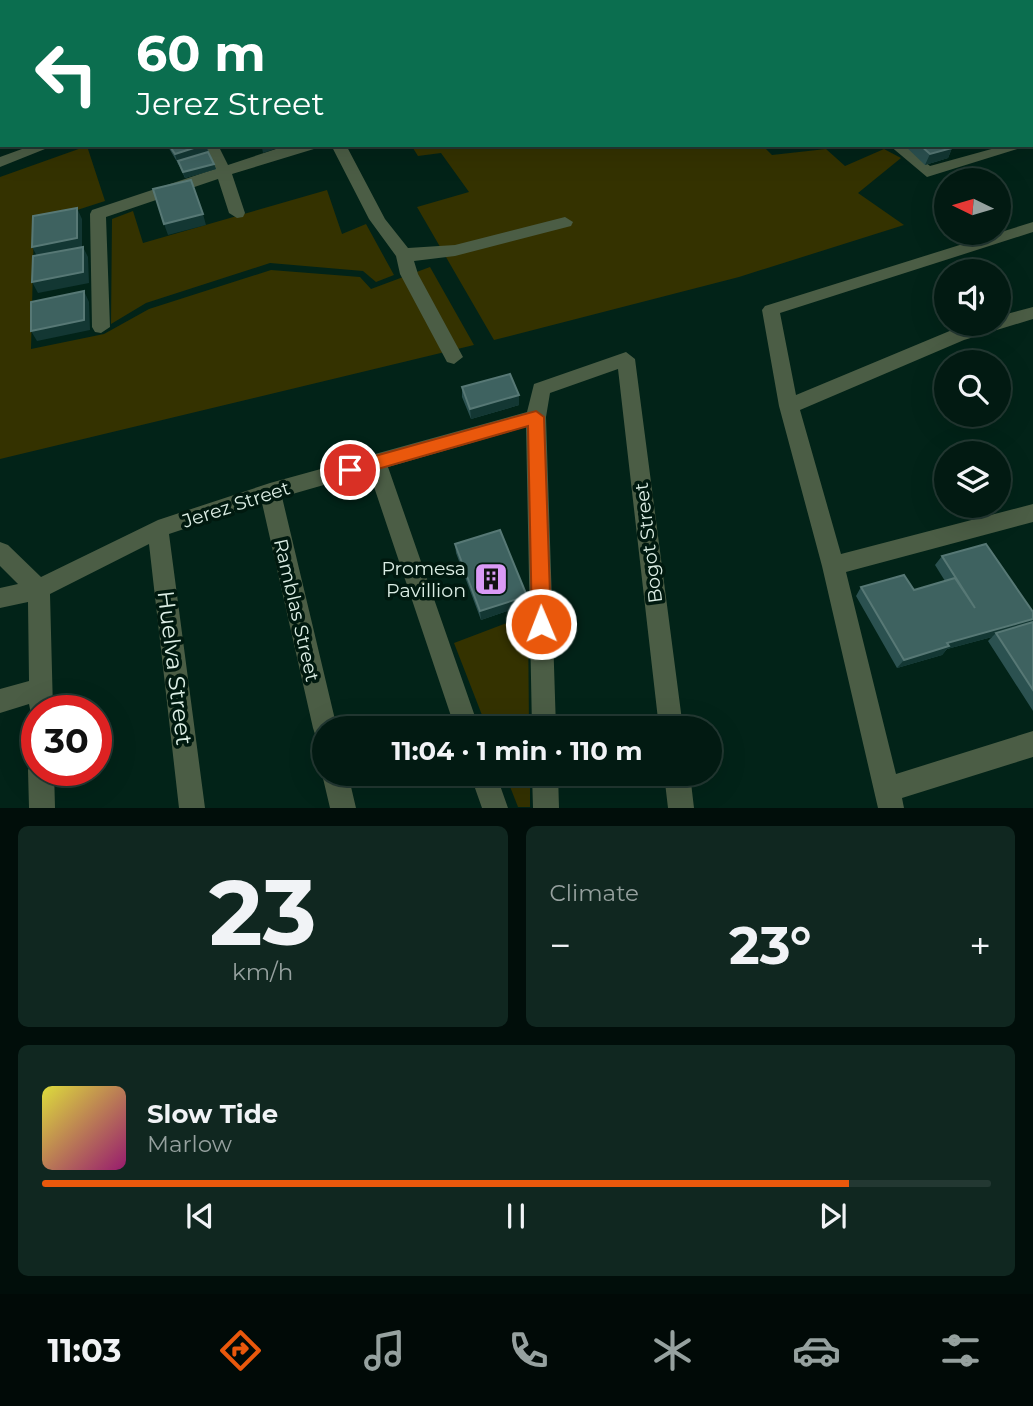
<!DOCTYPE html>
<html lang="en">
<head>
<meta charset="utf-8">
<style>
  body { margin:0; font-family:Montserrat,sans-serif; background:#102720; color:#f1f3f6; height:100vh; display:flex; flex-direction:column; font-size:26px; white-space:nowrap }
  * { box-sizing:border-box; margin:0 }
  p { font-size:23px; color:#96a19f }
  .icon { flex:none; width:38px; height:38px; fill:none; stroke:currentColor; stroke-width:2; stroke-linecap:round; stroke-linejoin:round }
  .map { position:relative; height:808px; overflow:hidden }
  .sheet { display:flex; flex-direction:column; gap:18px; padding:18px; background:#010e0a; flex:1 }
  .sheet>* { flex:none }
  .top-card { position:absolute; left:0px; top:0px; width:1034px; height:147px; box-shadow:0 7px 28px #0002,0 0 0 2px #233832; background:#0b6e4f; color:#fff; overflow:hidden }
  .needle { width:46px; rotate:275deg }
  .buttons { position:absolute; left:934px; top:168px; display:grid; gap:14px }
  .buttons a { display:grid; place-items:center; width:77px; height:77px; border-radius:50%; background:#021a12; box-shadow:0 7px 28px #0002,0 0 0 2px #233832; font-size:35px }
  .speed { position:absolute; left:21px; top:695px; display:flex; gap:14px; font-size:35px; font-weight:700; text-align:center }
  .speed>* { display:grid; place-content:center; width:91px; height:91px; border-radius:50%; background:#021a12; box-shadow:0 7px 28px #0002,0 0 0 2px #233832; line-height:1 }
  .speed .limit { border:10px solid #d22; background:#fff; color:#111 }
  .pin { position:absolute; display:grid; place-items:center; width:60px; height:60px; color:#fff; margin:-30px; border:4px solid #fff; border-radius:50%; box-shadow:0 2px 7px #0007 }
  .me { position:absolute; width:77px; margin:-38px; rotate:359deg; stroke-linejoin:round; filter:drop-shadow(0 0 5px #0008) }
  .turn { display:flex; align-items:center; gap:24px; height:147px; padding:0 21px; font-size:32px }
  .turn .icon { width:91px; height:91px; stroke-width:2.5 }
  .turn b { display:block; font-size:49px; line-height:60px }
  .big { font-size:52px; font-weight:700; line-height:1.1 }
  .sheet .widget { flex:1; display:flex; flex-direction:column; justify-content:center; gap:10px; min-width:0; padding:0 24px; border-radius:10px; background:#102720 }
  .sheet .dial { align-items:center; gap:0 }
  .dial b { font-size:91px; line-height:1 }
  .song { display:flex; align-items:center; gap:21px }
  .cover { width:84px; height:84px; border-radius:10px; background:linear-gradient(135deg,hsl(60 70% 55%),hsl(320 70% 35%)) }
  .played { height:7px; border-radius:4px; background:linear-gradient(90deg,#ea580c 85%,#233832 85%) }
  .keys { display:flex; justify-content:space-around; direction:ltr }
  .heat { display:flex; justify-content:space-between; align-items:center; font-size:38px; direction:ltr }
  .sheet .tiles { flex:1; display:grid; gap:18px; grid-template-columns:1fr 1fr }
  .widget:last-child { grid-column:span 2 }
  .trip { position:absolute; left:312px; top:716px; width:410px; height:70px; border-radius:35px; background:#021a12; box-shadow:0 7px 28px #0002,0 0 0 2px #233832; font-weight:700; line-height:70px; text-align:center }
  .menu { display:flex; height:112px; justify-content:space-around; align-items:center; background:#010a07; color:#96a19f }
  .menu .icon { width:49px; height:49px }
  .menu .active { color:#ea580c }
  .menu b { font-size:32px; color:#f1f3f6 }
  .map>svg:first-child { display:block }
  .green { fill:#343200 }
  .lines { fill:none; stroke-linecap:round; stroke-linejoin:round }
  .path { stroke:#49655b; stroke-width:3.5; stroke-dasharray:2.5 2.5; stroke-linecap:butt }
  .minor { fill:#4b5d45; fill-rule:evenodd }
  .wall { fill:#2b5150 }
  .shaded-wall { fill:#133733 }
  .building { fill:#3e6260; stroke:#577875; stroke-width:2 }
  .route { fill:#ea580c; stroke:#983908; stroke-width:2 }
  .labels { text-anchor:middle; stroke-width:7; stroke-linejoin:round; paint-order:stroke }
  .street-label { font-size:19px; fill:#dceee5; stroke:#00190f }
  .poi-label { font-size:19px; fill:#dceee5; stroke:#00190f; text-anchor:end }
  .near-street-label { font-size:23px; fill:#dceee5; stroke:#00190f }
</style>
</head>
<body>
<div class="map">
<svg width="1033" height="808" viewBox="0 0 1033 808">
  <rect width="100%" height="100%" fill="#022318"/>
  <path class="green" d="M0,0H372L373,2H2L0,29Z
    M411,145H762L772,155L826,149L845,166L884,149L901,158L858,193L904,225L739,277L494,340L417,207L469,192L441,153L418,156Z
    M87,146L105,201L34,224L31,349L104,334L149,309L271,270L360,277L371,289L430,267L474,345L0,459V177Z
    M327,190L342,234L366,224L394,275L376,282L363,271L270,263L146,303L111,324L112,219L133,211L143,243Z
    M528,615L529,728H487L454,643Z
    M505,774H530V807H518Z"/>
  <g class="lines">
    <path class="path" d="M384,2L387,0"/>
    <path class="minor" d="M599,0H616L598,2Z
      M33,145H55L0,167V157Z
      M203,145H218L228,165L282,147L327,145L232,174L245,213L243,217L237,218L229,213L218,179L106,217L110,327L101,333L95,332L92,327L90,214L92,210L215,169Z
      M331,145H346L385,219L408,248L455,245L565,217L573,222L571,226L455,256L414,261L418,274L463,357L454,364L447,362L400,274L396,256L369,219Z
      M889,145H905L930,166L1006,145H1030L927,177Z
      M1033,222V232L780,313L796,395L952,330L975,324H999V316L1033,307V319L964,340L800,410L841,554L1033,504V522L846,572L896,774L1033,731V757L902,798L904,808H878L822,566L779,406L762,310L765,306Z
      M626,352L635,359L683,728H659L618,369L550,393L546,417L556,728H532L526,427L388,467L479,728H455L369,472L282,497L337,728H324V740L316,737L313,728L262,503L169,534L205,808H179L149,544L50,594L53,710H37V720L32,719L29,704L0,713V689L29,681L28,602L0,608V588L18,584L0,566V542L8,545L41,577L158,520L270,483L527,412L534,384Z
      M37,759V770H54L55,808H29L28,770L32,761Z
      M324,770V774H348L356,808H330L322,774Z
      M470,774H496L508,808H482Z
      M532,774H558L559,808H533Z
      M664,774H690L694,808H668Z"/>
  </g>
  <path class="wall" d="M167,145H206L216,169L185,178L179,165Z
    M904,145H949L952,148L948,158L925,165Z
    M462,387L519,405L471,419L462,397Z
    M455,544L527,596V604L481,620L456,553Z
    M942,556L1033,612V711L988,641L992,637L947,649L942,655L897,668L856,596L861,587L914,590L945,581L935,565Z"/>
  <path class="shaded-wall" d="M203,145H206L209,155L178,165L175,154Z
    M270,145H287L263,153L262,148Z
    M952,148L948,158L925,165L930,154Z
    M214,164L216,169L185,178L183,172Z
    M77,208L82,219V249L38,258L32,247Z
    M203,214L206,225L168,235L164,224Z
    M83,247L88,257L89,283L38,293L32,282Z
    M84,291L89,302L90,330L37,341L31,331Z
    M519,395V405L471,419L470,409Z
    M527,596V604L481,620L480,611Z
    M1033,619V622L996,633L992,637L947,649L942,655L897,668L904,660L947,643Z"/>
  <path class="building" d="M582,0H597L599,2H574Z
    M169,145H203L175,154Z
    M920,145H949L952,148L930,154Z
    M208,152L214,164L183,172L178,161Z
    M191,180L203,214L164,224L153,189Z
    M77,208V238L32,247L33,216Z
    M83,247V272L32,282L33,256Z
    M84,291V320L31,331V302Z
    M510,374L519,395L470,409L462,387Z
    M500,530L527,596L480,611L455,544Z
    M986,544L1033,612V619L947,643L949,646L904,660L861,587L904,575L914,590L955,578L975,608L942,556Z
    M1033,622V690L996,633Z"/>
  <path class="route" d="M536,411L544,417L551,624L548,631L541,633L535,631L532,624L528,426L350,477L341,470L350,463Z"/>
  <defs>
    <g id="building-square" transform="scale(1.75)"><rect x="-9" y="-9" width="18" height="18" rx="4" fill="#da9af6" stroke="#00190f"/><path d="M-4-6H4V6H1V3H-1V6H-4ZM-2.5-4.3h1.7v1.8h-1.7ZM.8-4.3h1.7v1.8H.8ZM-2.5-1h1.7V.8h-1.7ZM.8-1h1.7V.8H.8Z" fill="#111"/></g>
  </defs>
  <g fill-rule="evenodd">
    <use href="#building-square" x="491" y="579"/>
  </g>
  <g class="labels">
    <g class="street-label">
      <text transform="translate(236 504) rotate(-18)" y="7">Jerez Street</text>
      <text transform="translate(648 543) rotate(-97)" y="7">Bogot Street</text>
      <text transform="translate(297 610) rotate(77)" y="7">Ramblas Street</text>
    </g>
    <g class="poi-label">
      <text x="466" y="575">Promesa<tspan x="466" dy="22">Pavillion</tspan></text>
    </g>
    <g class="near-street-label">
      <text transform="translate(175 668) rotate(83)" y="8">Huelva Street</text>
    </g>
  </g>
</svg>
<div class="buttons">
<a><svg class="needle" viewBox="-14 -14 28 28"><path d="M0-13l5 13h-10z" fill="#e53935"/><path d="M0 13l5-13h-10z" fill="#96a19f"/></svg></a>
<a><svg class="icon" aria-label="sound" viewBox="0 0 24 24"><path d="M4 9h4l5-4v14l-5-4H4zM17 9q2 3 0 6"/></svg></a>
<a><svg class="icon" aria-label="search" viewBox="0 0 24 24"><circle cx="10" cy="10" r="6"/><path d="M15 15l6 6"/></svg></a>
<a><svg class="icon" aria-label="layers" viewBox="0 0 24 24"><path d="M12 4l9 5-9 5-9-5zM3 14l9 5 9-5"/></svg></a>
</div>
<div class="speed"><div class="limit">30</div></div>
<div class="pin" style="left:350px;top:470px;background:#d93025"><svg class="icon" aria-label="arrive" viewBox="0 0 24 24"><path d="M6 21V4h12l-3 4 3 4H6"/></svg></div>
<svg class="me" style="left:541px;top:624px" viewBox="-20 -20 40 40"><circle r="17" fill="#ea580c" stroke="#fff" stroke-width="3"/><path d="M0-11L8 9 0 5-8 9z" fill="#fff"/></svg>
<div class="trip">11:04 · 1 min · 110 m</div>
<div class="top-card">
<div class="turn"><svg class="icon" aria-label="left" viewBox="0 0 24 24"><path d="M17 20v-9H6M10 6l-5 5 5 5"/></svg><div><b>60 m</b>Jerez Street</div></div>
</div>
</div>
<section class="sheet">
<div class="tiles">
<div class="widget dial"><b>23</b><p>km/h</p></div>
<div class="widget"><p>Climate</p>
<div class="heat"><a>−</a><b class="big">23°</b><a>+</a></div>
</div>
<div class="widget">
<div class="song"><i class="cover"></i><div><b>Slow Tide</b><p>Marlow</p></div></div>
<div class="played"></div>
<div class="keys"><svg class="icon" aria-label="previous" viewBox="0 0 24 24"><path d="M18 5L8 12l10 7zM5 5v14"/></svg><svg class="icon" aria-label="pause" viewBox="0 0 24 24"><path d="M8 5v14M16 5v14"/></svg><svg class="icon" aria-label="next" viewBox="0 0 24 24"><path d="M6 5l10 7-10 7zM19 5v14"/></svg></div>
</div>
</div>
</section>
<nav class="menu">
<b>11:03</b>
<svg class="icon active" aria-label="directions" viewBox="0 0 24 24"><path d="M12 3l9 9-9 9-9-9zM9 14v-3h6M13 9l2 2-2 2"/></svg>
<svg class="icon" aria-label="music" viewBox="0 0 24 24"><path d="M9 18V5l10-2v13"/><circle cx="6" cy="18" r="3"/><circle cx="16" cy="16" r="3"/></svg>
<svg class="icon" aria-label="phone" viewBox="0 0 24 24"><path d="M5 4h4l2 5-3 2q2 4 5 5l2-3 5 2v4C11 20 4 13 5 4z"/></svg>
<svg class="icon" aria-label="climate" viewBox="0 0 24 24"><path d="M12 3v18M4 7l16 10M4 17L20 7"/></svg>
<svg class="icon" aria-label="car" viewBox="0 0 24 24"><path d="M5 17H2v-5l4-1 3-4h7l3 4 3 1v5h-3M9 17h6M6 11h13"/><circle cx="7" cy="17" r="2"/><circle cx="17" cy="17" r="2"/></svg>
<svg class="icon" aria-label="filters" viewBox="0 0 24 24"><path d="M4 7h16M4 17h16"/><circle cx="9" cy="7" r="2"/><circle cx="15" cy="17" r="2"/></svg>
</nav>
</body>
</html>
